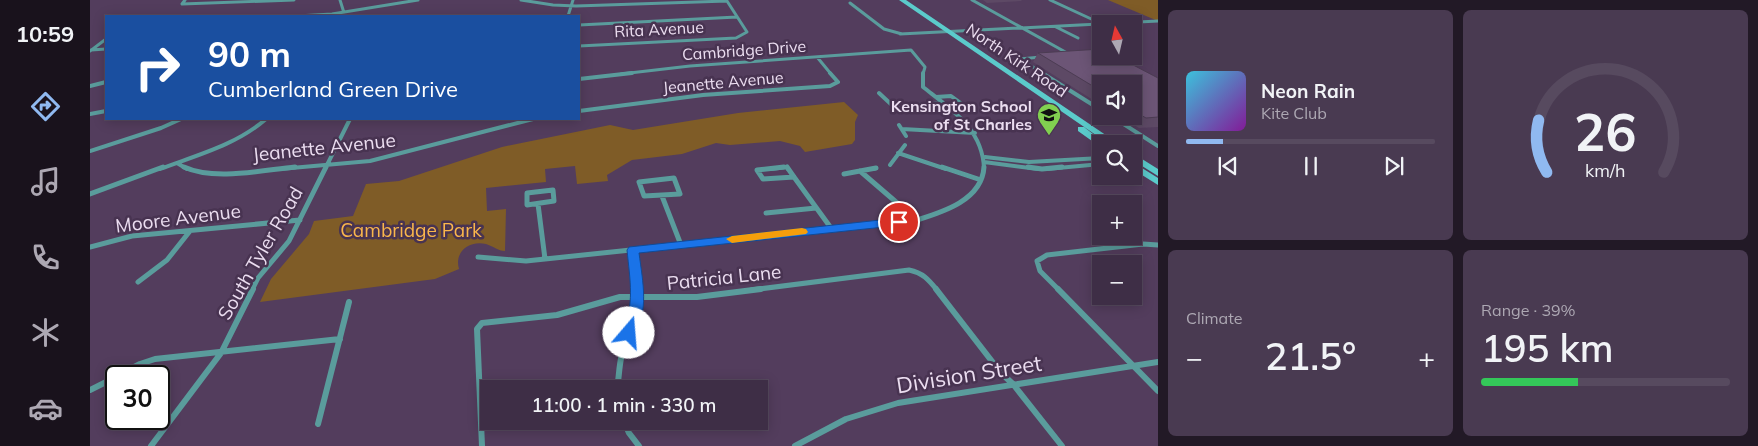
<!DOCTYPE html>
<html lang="en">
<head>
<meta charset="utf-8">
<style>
  body { margin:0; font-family:Mulish,sans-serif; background:#493a51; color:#f1f3f6; height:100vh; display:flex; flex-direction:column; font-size:19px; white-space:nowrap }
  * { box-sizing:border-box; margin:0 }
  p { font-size:16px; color:#ada8b3 }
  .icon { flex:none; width:28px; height:28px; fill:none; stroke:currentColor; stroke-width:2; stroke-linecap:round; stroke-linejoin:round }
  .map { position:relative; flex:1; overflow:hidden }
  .panel { display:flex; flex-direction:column; gap:10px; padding:10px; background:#221926; width:600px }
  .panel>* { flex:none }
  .guide { position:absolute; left:15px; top:15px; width:475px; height:105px; border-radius:0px; box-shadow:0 2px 12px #0003,0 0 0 1px #574a5f; background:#1a4fa0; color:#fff; overflow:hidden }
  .needle { width:32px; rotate:352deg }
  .buttons { position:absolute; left:1002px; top:15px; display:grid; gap:10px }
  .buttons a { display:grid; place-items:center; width:50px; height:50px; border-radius:0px; background:#3e2e46; box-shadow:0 2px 12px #0003,0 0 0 1px #574a5f; font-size:25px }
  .speed { position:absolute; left:15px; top:365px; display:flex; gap:10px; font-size:25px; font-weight:700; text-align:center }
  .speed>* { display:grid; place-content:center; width:65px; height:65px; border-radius:50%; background:#3e2e46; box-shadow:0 2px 12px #0003,0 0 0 1px #574a5f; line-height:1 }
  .speed .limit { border:2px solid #111; border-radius:8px; background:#fff; color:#111 }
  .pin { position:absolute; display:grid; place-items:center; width:42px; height:42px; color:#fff; margin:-21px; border:2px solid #fff; border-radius:50%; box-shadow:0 1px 5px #0007 }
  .me { position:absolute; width:55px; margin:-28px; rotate:18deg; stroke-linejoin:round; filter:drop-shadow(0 0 4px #0008) }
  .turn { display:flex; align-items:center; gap:18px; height:105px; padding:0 20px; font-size:22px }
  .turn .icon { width:65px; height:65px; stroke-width:2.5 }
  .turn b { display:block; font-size:35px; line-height:42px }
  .big { font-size:38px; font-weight:600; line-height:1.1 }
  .panel .tile { flex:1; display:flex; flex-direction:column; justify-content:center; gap:8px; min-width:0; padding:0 18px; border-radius:8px; background:#493a51 }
  .panel .dial { align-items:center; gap:0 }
  .dial svg { height:130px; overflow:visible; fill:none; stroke:#574a5f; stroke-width:7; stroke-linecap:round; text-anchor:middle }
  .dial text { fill:#f1f3f6; stroke:none }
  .song { display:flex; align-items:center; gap:15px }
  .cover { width:60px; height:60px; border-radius:8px; background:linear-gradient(135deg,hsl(190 70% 55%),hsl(290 70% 35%)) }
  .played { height:5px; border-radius:2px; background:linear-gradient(90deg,#90b9f0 15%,#574a5f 15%) }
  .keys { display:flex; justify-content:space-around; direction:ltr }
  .heat { display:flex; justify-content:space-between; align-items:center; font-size:28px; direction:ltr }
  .charge { height:8px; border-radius:4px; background:linear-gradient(90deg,#34c759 39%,#574a5f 0) }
  .panel .tiles { flex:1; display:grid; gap:10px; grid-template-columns:repeat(2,1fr) }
  .trip { position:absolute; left:390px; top:380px; width:288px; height:50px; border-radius:0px; background:#3e2e46; box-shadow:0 2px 12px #0003,0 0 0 1px #574a5f; font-weight:600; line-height:50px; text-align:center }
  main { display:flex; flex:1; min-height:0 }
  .tabs { display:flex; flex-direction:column; width:90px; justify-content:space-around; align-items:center; background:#19121c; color:#ada8b3 }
  .tabs .icon { width:35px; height:35px }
  .tabs .selected { color:#90b9f0 }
  .tabs b { font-size:22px; color:#f1f3f6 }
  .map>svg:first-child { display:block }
  .green { fill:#7f5c27 }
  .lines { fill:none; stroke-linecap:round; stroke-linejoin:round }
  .minor-far3 { stroke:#5a9c9c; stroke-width:3 }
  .minor-far2 { stroke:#5a9c9c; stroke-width:4 }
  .minor-far1 { stroke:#5a9c9c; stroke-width:5 }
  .minor { stroke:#5a9c9c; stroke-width:6 }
  .secondary { fill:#5bcbcb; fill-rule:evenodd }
  .wall { fill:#5d4965 }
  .building { fill:#6c5576; stroke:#4c3c53 }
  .route { fill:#1a73e8; stroke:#114b97 }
  .slow { fill:#f59e0b }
  .labels { text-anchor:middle; stroke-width:5; stroke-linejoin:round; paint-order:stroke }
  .far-street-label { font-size:16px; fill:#ebddf0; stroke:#483351 }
  .far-poi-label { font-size:16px; font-weight:bold; fill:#ebddf0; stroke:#483351; text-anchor:end }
  .street-label { font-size:19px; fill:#ebddf0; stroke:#483351 }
  .park-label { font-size:19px; fill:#fab64b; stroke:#483351 }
  .near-street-label { font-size:22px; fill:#ebddf0; stroke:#483351 }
</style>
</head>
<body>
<main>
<nav class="tabs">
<b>10:59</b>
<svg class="icon selected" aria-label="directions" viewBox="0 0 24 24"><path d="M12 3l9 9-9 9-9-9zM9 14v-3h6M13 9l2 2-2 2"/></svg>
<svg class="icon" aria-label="music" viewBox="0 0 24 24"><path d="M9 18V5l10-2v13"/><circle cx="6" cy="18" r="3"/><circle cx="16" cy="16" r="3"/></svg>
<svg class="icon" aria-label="phone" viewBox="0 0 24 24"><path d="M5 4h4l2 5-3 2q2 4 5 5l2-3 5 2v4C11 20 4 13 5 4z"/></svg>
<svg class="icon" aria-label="climate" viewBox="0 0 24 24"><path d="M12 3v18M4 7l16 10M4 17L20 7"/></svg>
<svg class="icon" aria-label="car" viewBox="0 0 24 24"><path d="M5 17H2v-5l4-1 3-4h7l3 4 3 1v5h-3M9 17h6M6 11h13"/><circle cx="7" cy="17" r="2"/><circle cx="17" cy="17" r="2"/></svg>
</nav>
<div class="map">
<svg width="1068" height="446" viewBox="0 0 1068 446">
  <rect width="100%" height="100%" fill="#533d5d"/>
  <path class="green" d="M1018,0H1068V21Z
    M754,102L768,115L765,122V140L762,144L715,152L710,146L690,141L640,145L626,143L592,154L542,160L517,175L518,181L487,184L485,166L455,169L456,182L396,188L397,211L416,209L415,251C408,251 403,246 396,244C379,240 364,252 369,269L345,279L170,302L181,279L219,234L224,221L263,216L276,184L309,181L412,147L520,125L543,130L648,113Z"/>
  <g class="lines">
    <path class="minor-far3" d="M95,0L92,4L204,0
      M250,0L255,16
      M431,0L463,5L486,6L637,1L657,32L646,38L489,46
      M882,0L979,54
      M960,0L1010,23
      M760,3L794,29L812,34
      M207,16L242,14L328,0
      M346,16H393
      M478,16L483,0
      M489,25L647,17
      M966,27L988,38
      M810,34L1068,21
      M1,50L16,49
      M0,51L16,39
      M727,57L741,74
      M951,57L930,59L954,74
      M531,74L600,66L821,50L835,67L833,74"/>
    <path class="minor-far2" d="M833,73V87C861,109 893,129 894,169
      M952,73L1011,110
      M489,79L542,73
      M0,86L16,82
      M789,93L804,107L852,103
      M846,97L861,96L876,107L858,108
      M489,111L613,95L740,86L748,82L740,73
      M0,114L16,111
      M1021,116L1068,146
      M809,125L816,136
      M812,129L885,133
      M0,151L71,128L91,119
      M808,153L856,169
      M895,157L939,162L1011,158
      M894,162L948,169
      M87,163L97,169
      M800,165L815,145
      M70,169C107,155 146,145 176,119
      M190,169L280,161L443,119
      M235,169L260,119
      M681,169L697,167L698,169
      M783,169L786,168
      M957,169L1011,164"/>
    <path class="minor-far1" d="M94,167C124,181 173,170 205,167
      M694,167L667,170L673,179L704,177
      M697,167L704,177
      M852,167L891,180
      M938,167L952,169L972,167
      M770,171L827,220
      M754,174L786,168
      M704,177L741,228
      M584,178L590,194L554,196L549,182Z
      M463,190L464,201L437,205V193Z
      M0,194L73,167
      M572,196L591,245
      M448,204L455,259
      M676,213L726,208
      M0,247L42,236L210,220
      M543,250L547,290
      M388,257L436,261L827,220C853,212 892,200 894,167
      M48,282L77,260L100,231
      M162,290L168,278L199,241L236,167
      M661,290L819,270C833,273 838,279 847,290
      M969,290L950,271L947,261L957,255L1053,244L1068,245"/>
    <path class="minor" d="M846,289L911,373L923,384L972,446
      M968,289L1068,391
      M27,376L50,364L65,359L250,339
      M527,389C529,378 529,365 532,354C539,332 550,313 547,289
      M0,390L26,377
      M534,421L539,433L549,446
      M228,424L259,302
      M61,446L131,353L163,289
      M392,446L387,329L392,323L467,315L530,297H607L671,289
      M705,446L756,419L808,403L1068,362"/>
    <path class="secondary" d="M809,0H816L1029,144H1019Z
      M988,127H994L1016,144H1011V146H1009L988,131Z
      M1044,154L1068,169V176L1044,161Z
      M1044,163L1068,178V185L1044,170Z"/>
  </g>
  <path class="wall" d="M893,0H932L931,1L897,3Z
    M948,53L1068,78V127L1049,128L1030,116H1044V84H1011V105L943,62Z"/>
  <path class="building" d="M1011,49V56H1026L1068,78V117L1056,118L1044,111V84H1011V91L948,53Z"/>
  <path class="route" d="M809,218L814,222L813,225L549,253C553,283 559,310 544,337L539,339L534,337L532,333C545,304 540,281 537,250L539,247Z"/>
  <path class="slow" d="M712,228L716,229L718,232L716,234L642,243L636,239L642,236Z"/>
  <defs>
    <g id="school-pin" transform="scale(1.25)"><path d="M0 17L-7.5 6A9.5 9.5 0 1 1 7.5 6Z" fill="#81d050" stroke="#483351"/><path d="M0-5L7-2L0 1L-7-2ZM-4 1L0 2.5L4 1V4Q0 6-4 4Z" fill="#111"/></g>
  </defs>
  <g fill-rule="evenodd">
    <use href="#school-pin" x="959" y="115"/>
  </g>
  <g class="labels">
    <g class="far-street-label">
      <text transform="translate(569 29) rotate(-3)" y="6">Rita Avenue</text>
      <text transform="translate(654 50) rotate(-4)" y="6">Cambridge Drive</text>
      <text transform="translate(927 60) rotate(34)" y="6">North Kirk Road</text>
      <text transform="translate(633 82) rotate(-5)" y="6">Jeanette Avenue</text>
    </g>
    <g class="far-poi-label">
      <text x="942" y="112">Kensington School<tspan x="942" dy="18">of St Charles</tspan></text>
    </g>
    <g class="street-label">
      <text transform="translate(234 147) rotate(-6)" y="7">Jeanette Avenue</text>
      <text transform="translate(88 218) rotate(-7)" y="7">Moore Avenue</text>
      <text transform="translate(170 253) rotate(-60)" y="7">South Tyler Road</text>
      <text transform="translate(634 277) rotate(-6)" y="7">Patricia Lane</text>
    </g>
    <g class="park-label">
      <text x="321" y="237">Cambridge Park</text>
    </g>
    <g class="near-street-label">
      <text transform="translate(879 374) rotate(-9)" y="8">Division Street</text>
    </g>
  </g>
</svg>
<div class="buttons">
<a><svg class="needle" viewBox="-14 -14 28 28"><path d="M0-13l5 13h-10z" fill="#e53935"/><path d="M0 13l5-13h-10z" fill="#ada8b3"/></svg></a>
<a><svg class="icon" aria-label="sound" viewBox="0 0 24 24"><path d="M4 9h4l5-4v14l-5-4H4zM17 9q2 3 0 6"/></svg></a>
<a><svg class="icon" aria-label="search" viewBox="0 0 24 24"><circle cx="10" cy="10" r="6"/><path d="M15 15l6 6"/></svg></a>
<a>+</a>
<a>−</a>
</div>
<div class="speed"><div class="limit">30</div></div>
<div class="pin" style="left:809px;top:222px;background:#d93025"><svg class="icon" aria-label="arrive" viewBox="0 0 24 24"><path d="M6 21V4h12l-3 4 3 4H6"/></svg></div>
<svg class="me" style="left:539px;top:333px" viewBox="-20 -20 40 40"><circle r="19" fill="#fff"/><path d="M0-13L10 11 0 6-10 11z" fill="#1a73e8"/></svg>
<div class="trip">11:00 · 1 min · 330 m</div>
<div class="guide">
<div class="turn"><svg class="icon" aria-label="right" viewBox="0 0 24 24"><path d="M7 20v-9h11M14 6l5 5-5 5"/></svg><div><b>90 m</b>Cumberland Green Drive</div></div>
</div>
</div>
<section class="panel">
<div class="tiles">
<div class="tile">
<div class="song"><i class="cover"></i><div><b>Neon Rain</b><p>Kite Club</p></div></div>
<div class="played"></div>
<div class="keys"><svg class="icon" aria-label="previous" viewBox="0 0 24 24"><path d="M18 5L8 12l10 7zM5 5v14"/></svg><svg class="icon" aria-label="pause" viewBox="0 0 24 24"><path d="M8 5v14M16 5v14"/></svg><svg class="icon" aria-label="next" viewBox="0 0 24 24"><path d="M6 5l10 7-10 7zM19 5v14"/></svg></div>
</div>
<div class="tile dial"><svg viewBox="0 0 100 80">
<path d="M14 69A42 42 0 1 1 86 69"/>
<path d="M14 69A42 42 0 0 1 9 37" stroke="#90b9f0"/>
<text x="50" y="56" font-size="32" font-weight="700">26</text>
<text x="50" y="72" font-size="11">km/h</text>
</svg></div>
<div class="tile"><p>Climate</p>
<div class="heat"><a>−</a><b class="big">21.5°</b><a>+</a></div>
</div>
<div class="tile"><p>Range · 39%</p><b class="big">195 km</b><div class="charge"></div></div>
</div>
</section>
</main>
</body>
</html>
